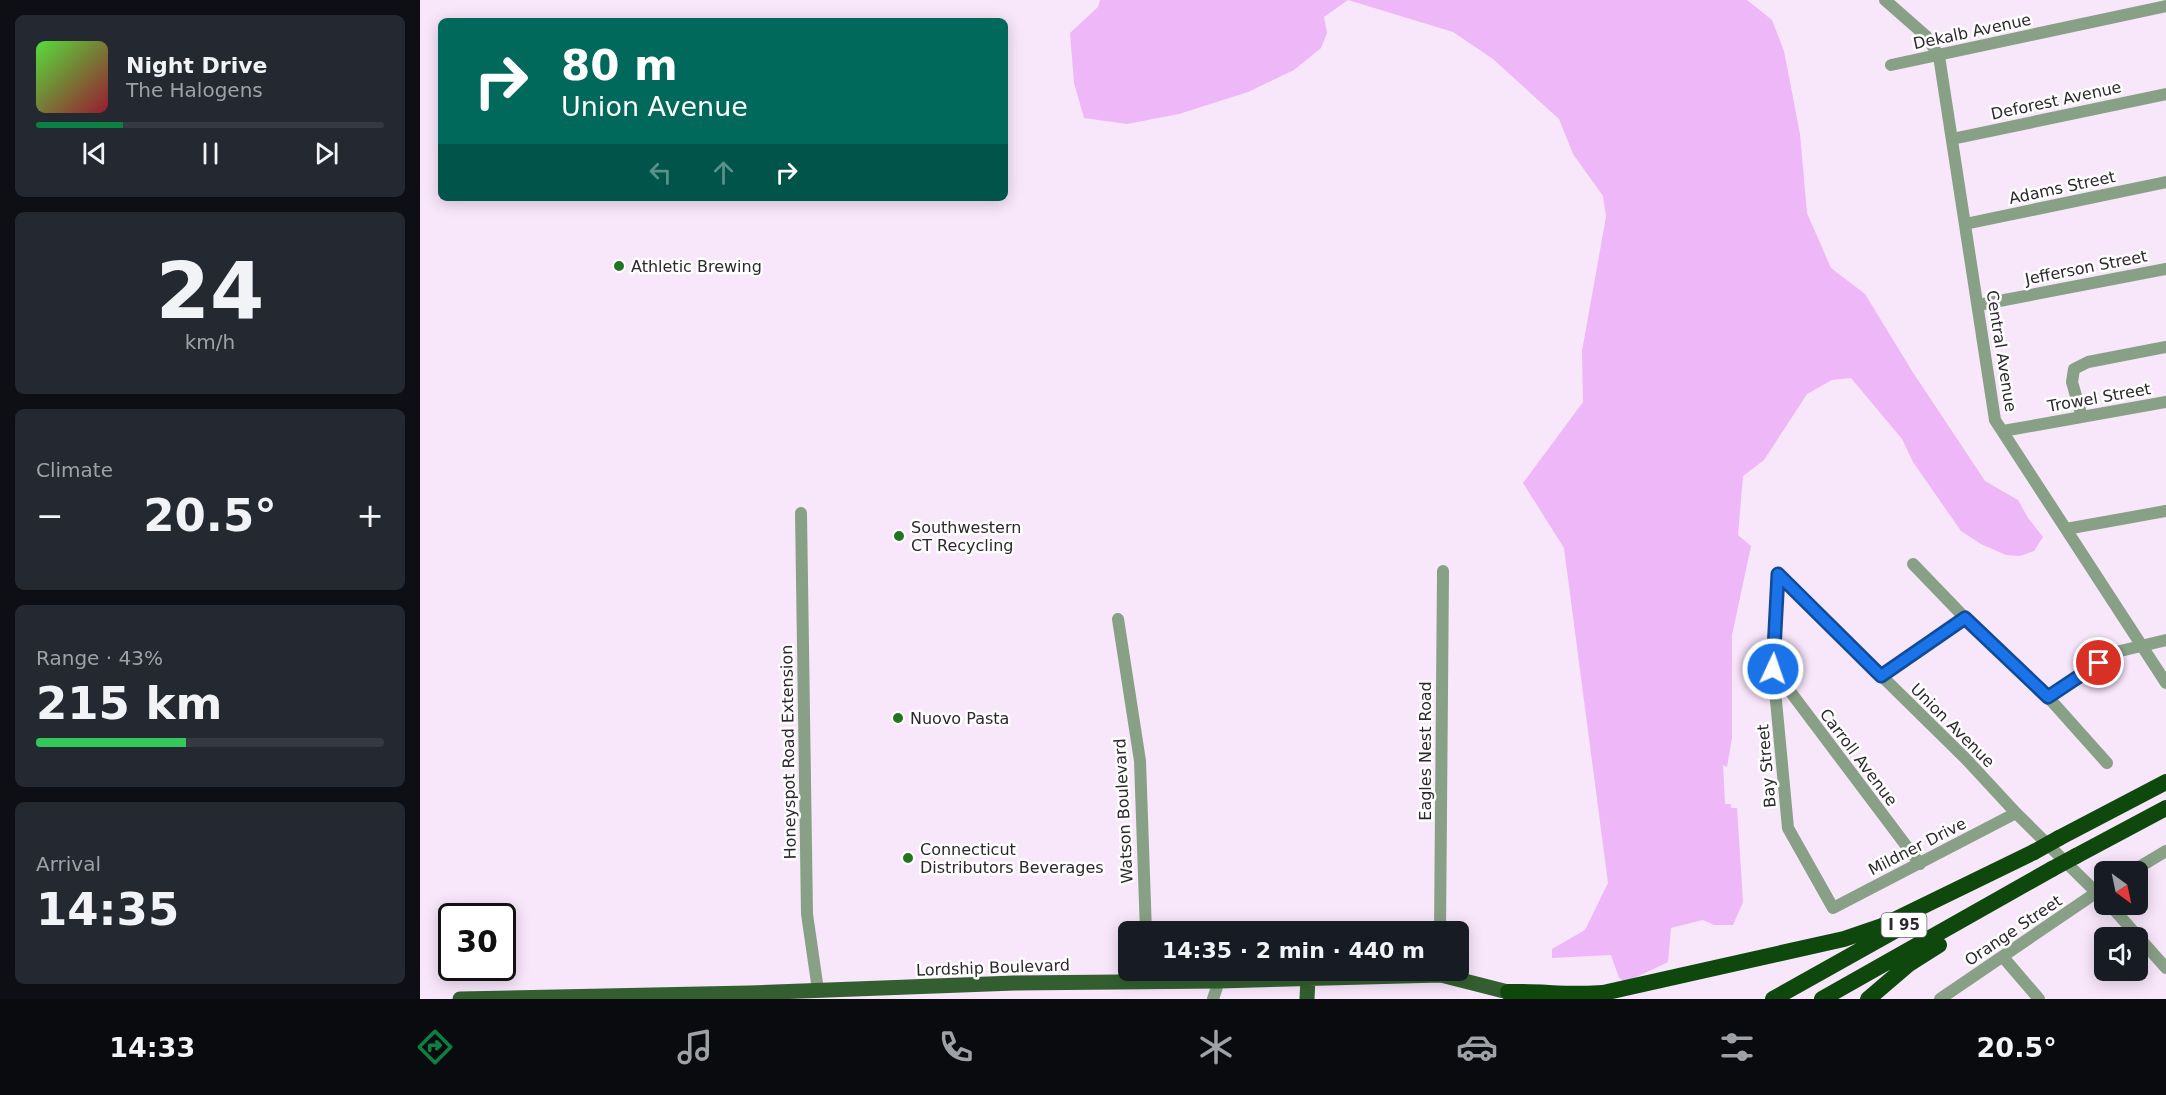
<!DOCTYPE html>
<html lang="en">
<head>
<meta charset="utf-8">
<style>
  body { margin:0; font-family:"DejaVu Sans",sans-serif; background:#242831; color:#f1f3f6; height:100vh; display:flex; flex-direction:column; font-size:22px; white-space:nowrap }
  * { box-sizing:border-box; margin:0 }
  p { font-size:20px; color:#9ea1a6 }
  .icon { flex:none; width:33px; height:33px; fill:none; stroke:currentColor; stroke-width:2; stroke-linecap:round; stroke-linejoin:round }
  .map { position:relative; flex:1; overflow:hidden }
  .drawer { display:flex; flex-direction:column; gap:15px; padding:15px; background:#0d0f14; width:420px }
  .drawer>* { flex:none }
  .hud { position:absolute; left:18px; top:18px; width:570px; height:183px; border-radius:9px; box-shadow:0 3px 15px #0003; background:#00695c; color:#fff; overflow:hidden }
  .needle { width:39px; rotate:147deg }
  .fabs { position:absolute; left:1674px; top:861px; display:grid; gap:12px }
  .fabs a { display:grid; place-items:center; width:54px; height:54px; border-radius:9px; background:#171b24; box-shadow:0 3px 15px #0003; font-size:30px }
  .speed { position:absolute; left:18px; top:903px; display:flex; gap:12px; font-size:30px; font-weight:700; text-align:center }
  .speed>* { display:grid; place-content:center; width:78px; height:78px; border-radius:50%; background:#171b24; box-shadow:0 3px 15px #0003; line-height:1 }
  .speed .limit { border:3px solid #111; border-radius:9px; background:#fff; color:#111 }
  .pin { position:absolute; display:grid; place-items:center; width:51px; height:51px; color:#fff; margin:-26px; border:3px solid #fff; border-radius:50%; box-shadow:0 2px 6px #0007 }
  .me { position:absolute; width:66px; margin:-33px; rotate:3deg; stroke-linejoin:round; filter:drop-shadow(0 0 4px #0008) }
  .turn { display:flex; align-items:center; gap:21px; height:126px; padding:0 24px; font-size:27px }
  .turn .icon { width:78px; height:78px; stroke-width:2.5 }
  .turn b { display:block; font-size:42px; line-height:51px }
  .lanes { display:flex; align-items:center; height:57px; padding:0 24px; background:#0003; justify-content:center; gap:30px; direction:ltr }
  .lanes .off { opacity:.35 }
  .big { font-size:45px; font-weight:600; line-height:1.1 }
  .drawer .widget { flex:1; display:flex; flex-direction:column; justify-content:center; gap:9px; min-width:0; padding:0 21px; border-radius:9px; background:#242831 }
  .drawer .dial { align-items:center; gap:0 }
  .dial b { font-size:78px; line-height:1 }
  .song { display:flex; align-items:center; gap:18px }
  .cover { width:72px; height:72px; border-radius:9px; background:linear-gradient(135deg,hsl(110 70% 55%),hsl(350 70% 35%)) }
  .played { height:6px; border-radius:3px; background:linear-gradient(90deg,#0b8043 25%,#363941 25%) }
  .keys { display:flex; justify-content:space-around; direction:ltr }
  .heat { display:flex; justify-content:space-between; align-items:center; font-size:33px; direction:ltr }
  .charge { height:9px; border-radius:4px; background:linear-gradient(90deg,#34c759 43%,#363941 0) }
  .trip { position:absolute; left:698px; top:921px; width:351px; height:60px; border-radius:9px; background:#171b24; box-shadow:0 3px 15px #0003; font-weight:600; line-height:60px; text-align:center }
  .tabs { display:flex; height:96px; justify-content:space-around; align-items:center; background:#090b0e; color:#9ea1a6 }
  .tabs .icon { width:42px; height:42px }
  .tabs .active { color:#0b8043 }
  .tabs b { font-size:27px; color:#f1f3f6 }
  main { display:flex; flex:1; min-height:0 }
  .map>svg:first-child { display:block }
  .water { fill:#eeb7f8 }
  .lines { fill:none; stroke-linecap:round; stroke-linejoin:round }
  .minor { stroke:#88a085; stroke-width:12 }
  .major { stroke:#335f30; stroke-width:15 }
  .highway { stroke:#0f480d; stroke-width:16 }
  .highway-bridge { stroke:#0f480d; stroke-width:16 }
  .route-casing { stroke:#114b97; stroke-width:15 }
  .route { stroke:#1a73e8; stroke-width:10 }
  .poi-dot { fill:#22751f; stroke:#fff; stroke-width:2 }
  .labels { text-anchor:middle; stroke-width:5; stroke-linejoin:round; paint-order:stroke }
  .shield { fill:#fff; stroke:#6d686d; stroke-width:1.5 }
  .shield-label { font-size:15px; font-weight:bold; fill:#2e272f }
  .street-label { font-size:16px; fill:#2e272f; stroke:#fff }
  .poi-label { font-size:16px; fill:#2e272f; stroke:#fff; text-anchor:start }
</style>
</head>
<body>
<main>
<section class="drawer">
<div class="widget">
<div class="song"><i class="cover"></i><div><b>Night Drive</b><p>The Halogens</p></div></div>
<div class="played"></div>
<div class="keys"><svg class="icon" aria-label="previous" viewBox="0 0 24 24"><path d="M18 5L8 12l10 7zM5 5v14"/></svg><svg class="icon" aria-label="pause" viewBox="0 0 24 24"><path d="M8 5v14M16 5v14"/></svg><svg class="icon" aria-label="next" viewBox="0 0 24 24"><path d="M6 5l10 7-10 7zM19 5v14"/></svg></div>
</div>
<div class="widget dial"><b>24</b><p>km/h</p></div>
<div class="widget"><p>Climate</p>
<div class="heat"><a>−</a><b class="big">20.5°</b><a>+</a></div>
</div>
<div class="widget"><p>Range · 43%</p><b class="big">215 km</b><div class="charge"></div></div>
<div class="widget"><p>Arrival</p><b class="big">14:35</b></div>
</section>
<div class="map">
<svg width="1746" height="999" viewBox="0 0 1746 999">
  <rect width="100%" height="100%" fill="#f8e6fb"/>
  <path class="water" d="M680,0H928L904,17L907,33L901,48L874,70L828,92L759,114L707,124L664,118L654,83L650,33L678,7Z
    M928,0H1327L1352,20L1364,51L1380,134L1387,213L1411,268L1445,294L1492,371L1565,481L1598,500L1608,518L1623,537L1614,551L1600,556L1586,555L1561,544L1541,531L1493,462L1482,439L1431,378L1412,380L1387,394L1344,460L1323,476L1318,535L1331,546L1312,635V738L1307,767L1303,765L1305,804H1311V808H1317L1323,902L1313,925H1294L1283,920L1251,928L1248,962L1206,982L1199,978L1191,955L1132,958V949L1165,930L1188,883L1144,548L1103,483L1163,402L1162,351L1186,217L1183,196L1153,154L1139,119L1073,59L1033,32Z"/>
  <g class="lines">
    <path class="minor" d="M1465,0L1506,36L1519,56L1575,420L1746,683
      M1471,65L1746,6
      M1532,139L1746,94
      M1545,224L1746,182
      M1558,305L1746,269
      M1662,417L1652,382L1654,369L1668,362L1746,347
      M1583,431L1746,402
      M381,513L387,914L398,990
      M1646,529L1746,511
      M1493,564L1547,620L1628,697L1687,763
      M1358,574L1353,669L1368,828L1413,908L1596,813
      M1358,574L1546,759L1596,813L1684,900
      M698,619L720,761L726,932
      M1354,670L1500,864
      M1461,676L1545,618
      M1628,697L1696,652L1746,640
      M1711,872L1746,851
      M1689,904L1746,968
      M1020,932L1023,571
      M1583,957L1619,999
      M793,999L799,981
      M1520,999L1683,888"/>
    <path class="major" d="M40,999L329,993L595,983L799,981L1021,975L1088,992L1099,997
      M887,999L888,978"/>
    <path class="highway" d="M1639,838L1746,782
      M1656,856L1746,808
      M1088,992C1120,991 1151,996 1183,993L1424,939L1462,926L1614,852
      M1353,999L1478,929
      M1402,999L1632,869
      M1448,999L1489,964L1519,945"/>
    <path class="highway-bridge" d="M1614,852L1639,838
      M1632,869L1656,856"/>
  </g>
  <g class="lines">
    <g class="route-casing">
      <path id="route" d="M1353,669L1358,574L1461,676L1545,618L1628,697L1679,663"/>
    </g>
    <use href="#route" class="route"/>
  </g>
  <g class="poi-dot">
    <circle cx="199" cy="266" r="6"/>
    <circle cx="479" cy="536" r="6"/>
    <circle cx="478" cy="718" r="6"/>
    <circle cx="488" cy="858" r="6"/>
  </g>
  <g class="labels">
    <rect class="shield" x="1461.5" y="913" width="45" height="24" rx="4.5"/>
    <g class="shield-label">
      <text x="1484" y="930">I 95</text>
    </g>
    <g class="street-label">
      <text transform="translate(1552 31) rotate(-12)" y="6">Dekalb Avenue</text>
      <text transform="translate(1636 100) rotate(-12)" y="6">Deforest Avenue</text>
      <text transform="translate(1642 187) rotate(-12)" y="6">Adams Street</text>
      <text transform="translate(1666 267) rotate(-11)" y="6">Jefferson Street</text>
      <text transform="translate(1582 351) rotate(81)" y="6">Central Avenue</text>
      <text transform="translate(1679 397) rotate(-10)" y="6">Trowel Street</text>
      <text transform="translate(1533 725) rotate(45)" y="6">Union Avenue</text>
      <text transform="translate(1005 751) rotate(-90)" y="6">Eagles Nest Road</text>
      <text transform="translate(368 752) rotate(-91)" y="6">Honeyspot Road Extension</text>
      <text transform="translate(1439 757) rotate(53)" y="6">Carroll Avenue</text>
      <text transform="translate(1346 766) rotate(-95)" y="6">Bay Street</text>
      <text transform="translate(703 811) rotate(-93)" y="6">Watson Boulevard</text>
      <text transform="translate(1497 846) rotate(-27)" y="6">Mildner Drive</text>
      <text transform="translate(1593 930) rotate(-34)" y="6">Orange Street</text>
      <text transform="translate(573 967) rotate(-2)" y="6">Lordship Boulevard</text>
    </g>
    <g class="poi-label">
      <text x="211" y="272">Athletic Brewing</text>
      <text x="491" y="533">Southwestern<tspan x="491" dy="18">CT Recycling</tspan></text>
      <text x="490" y="724">Nuovo Pasta</text>
      <text x="500" y="855">Connecticut<tspan x="500" dy="18">Distributors Beverages</tspan></text>
    </g>
  </g>
</svg>
<div class="fabs">
<a><svg class="needle" viewBox="-14 -14 28 28"><path d="M0-13l5 13h-10z" fill="#e53935"/><path d="M0 13l5-13h-10z" fill="#9ea1a6"/></svg></a>
<a><svg class="icon" aria-label="sound" viewBox="0 0 24 24"><path d="M4 9h4l5-4v14l-5-4H4zM17 9q2 3 0 6"/></svg></a>
</div>
<div class="speed"><div class="limit">30</div></div>
<div class="pin" style="left:1679px;top:663px;background:#d93025"><svg class="icon" aria-label="arrive" viewBox="0 0 24 24"><path d="M6 21V4h12l-3 4 3 4H6"/></svg></div>
<svg class="me" style="left:1353px;top:669px" viewBox="-20 -20 40 40"><circle r="17" fill="#1a73e8" stroke="#fff" stroke-width="3"/><path d="M0-11L8 9 0 5-8 9z" fill="#fff"/></svg>
<div class="trip">14:35 · 2 min · 440 m</div>
<div class="hud">
<div class="turn"><svg class="icon" aria-label="right" viewBox="0 0 24 24"><path d="M7 20v-9h11M14 6l5 5-5 5"/></svg><div><b>80 m</b>Union Avenue</div></div>
<div class="lanes"><svg class="icon off" aria-label="left" viewBox="0 0 24 24"><path d="M17 20v-9H6M10 6l-5 5 5 5"/></svg><svg class="icon off" aria-label="ahead" viewBox="0 0 24 24"><path d="M12 20V5M6 11l6-6 6 6"/></svg><svg class="icon" aria-label="right" viewBox="0 0 24 24"><path d="M7 20v-9h11M14 6l5 5-5 5"/></svg></div>
</div>
</div>
</main>
<nav class="tabs">
<b>14:33</b>
<svg class="icon active" aria-label="directions" viewBox="0 0 24 24"><path d="M12 3l9 9-9 9-9-9zM9 14v-3h6M13 9l2 2-2 2"/></svg>
<svg class="icon" aria-label="music" viewBox="0 0 24 24"><path d="M9 18V5l10-2v13"/><circle cx="6" cy="18" r="3"/><circle cx="16" cy="16" r="3"/></svg>
<svg class="icon" aria-label="phone" viewBox="0 0 24 24"><path d="M5 4h4l2 5-3 2q2 4 5 5l2-3 5 2v4C11 20 4 13 5 4z"/></svg>
<svg class="icon" aria-label="climate" viewBox="0 0 24 24"><path d="M12 3v18M4 7l16 10M4 17L20 7"/></svg>
<svg class="icon" aria-label="car" viewBox="0 0 24 24"><path d="M5 17H2v-5l4-1 3-4h7l3 4 3 1v5h-3M9 17h6M6 11h13"/><circle cx="7" cy="17" r="2"/><circle cx="17" cy="17" r="2"/></svg>
<svg class="icon" aria-label="filters" viewBox="0 0 24 24"><path d="M4 7h16M4 17h16"/><circle cx="9" cy="7" r="2"/><circle cx="15" cy="17" r="2"/></svg>
<b>20.5°</b>
</nav>
</body>
</html>
